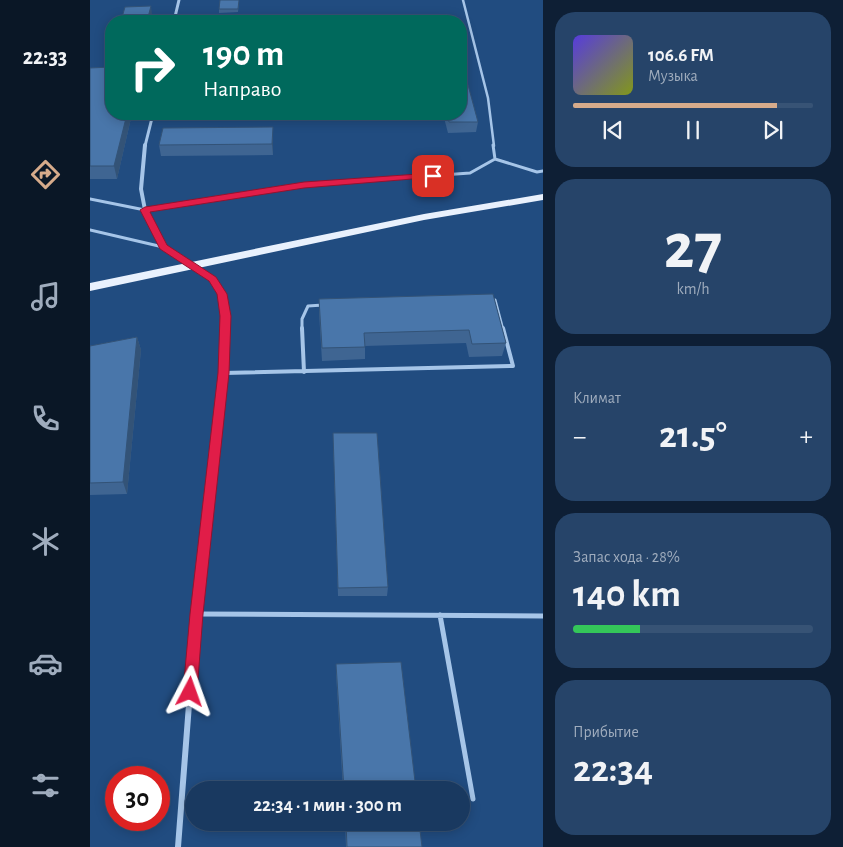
<!DOCTYPE html>
<html lang="ru">
<head>
<meta charset="utf-8">
<style>
  body { margin:0; font-family:"Alegreya Sans",sans-serif; background:#264469; color:#f1f3f6; height:100vh; display:flex; flex-direction:column; font-size:19px; white-space:nowrap }
  * { box-sizing:border-box; margin:0 }
  p { font-size:16px; color:#9facbd }
  .icon { flex:none; width:28px; height:28px; fill:none; stroke:currentColor; stroke-width:2; stroke-linecap:round; stroke-linejoin:round }
  .map { position:relative; flex:1; overflow:hidden }
  .drawer { display:flex; flex-direction:column; gap:12px; padding:12px; background:#0e1f35; width:300px }
  .drawer>* { flex:none }
  .guide { position:absolute; left:15px; top:15px; width:362px; height:105px; border-radius:20px; box-shadow:0 2px 12px #0003,0 0 0 1px #375375; background:#00695c; color:#fff; overflow:hidden }
  .speed { position:absolute; left:15px; top:766px; display:flex; gap:10px; font-size:25px; font-weight:700; text-align:center }
  .speed>* { display:grid; place-content:center; width:65px; height:65px; border-radius:50%; background:#193960; box-shadow:0 2px 12px #0003,0 0 0 1px #375375; line-height:1 }
  .speed .limit { border:8px solid #d22; background:#fff; color:#111 }
  .pin { position:absolute; display:grid; place-items:center; width:42px; height:42px; color:#fff; margin:-21px; border-radius:10px; box-shadow:0 2px 8px #0006 }
  .me { position:absolute; width:55px; margin:-28px; rotate:4deg; stroke-linejoin:round; filter:drop-shadow(0 0 4px #0008) }
  .turn { display:flex; align-items:center; gap:18px; height:105px; padding:0 15px; font-size:22px }
  .turn .icon { width:65px; height:65px; stroke-width:2.5 }
  .turn b { display:block; font-size:35px; line-height:42px }
  .big { font-size:38px; font-weight:600; line-height:1.1 }
  .drawer .widget { flex:1; display:flex; flex-direction:column; justify-content:center; gap:8px; min-width:0; padding:0 18px; border-radius:20px; background:#264469 }
  .drawer .dial { align-items:center; gap:0 }
  .dial b { font-size:65px; line-height:1 }
  .song { display:flex; align-items:center; gap:15px }
  .cover { width:60px; height:60px; border-radius:8px; background:linear-gradient(135deg,hsl(250 70% 55%),hsl(70 70% 35%)) }
  .played { height:5px; border-radius:2px; background:linear-gradient(90deg,#d6ab8b 85%,#375375 85%) }
  .keys { display:flex; justify-content:space-around; direction:ltr }
  .heat { display:flex; justify-content:space-between; align-items:center; font-size:28px; direction:ltr }
  .charge { height:8px; border-radius:4px; background:linear-gradient(90deg,#34c759 28%,#375375 0) }
  .trip { position:absolute; left:95px; top:781px; width:285px; height:50px; border-radius:25px; background:#193960; box-shadow:0 2px 12px #0003,0 0 0 1px #375375; font-weight:600; line-height:50px; text-align:center }
  main { display:flex; flex:1; min-height:0 }
  .tabs { display:flex; flex-direction:column; width:90px; justify-content:space-around; align-items:center; background:#0a1726; color:#9facbd }
  .tabs .icon { width:35px; height:35px }
  .tabs .active { color:#d6ab8b }
  .tabs b { font-size:22px; color:#f1f3f6 }
  .map>svg:first-child { display:block }
  .lines { fill:none; stroke-linecap:round; stroke-linejoin:round }
  .service-far3 { stroke:#a6c5e8; stroke-width:2.5 }
  .service-far2 { stroke:#a6c5e8; stroke-width:3 }
  .service-far1 { stroke:#a6c5e8; stroke-width:4 }
  .service { stroke:#a6c5e8; stroke-width:5 }
  .minor-far3 { stroke:#a6c5e8; stroke-width:3 }
  .minor-far2 { stroke:#a6c5e8; stroke-width:4 }
  .minor-far1 { stroke:#a6c5e8; stroke-width:5 }
  .minor { stroke:#a6c5e8; stroke-width:6 }
  .primary { fill:#e9f1fd; fill-rule:evenodd }
  .wall { fill:#3f6592 }
  .shaded-wall { fill:#335377 }
  .building { fill:#4976aa; stroke:#335377 }
  .route { fill:#e11d48; stroke:#92132f }
</style>
</head>
<body>
<main>
<nav class="tabs">
<b>22:33</b>
<svg class="icon active" aria-label="directions" viewBox="0 0 24 24"><path d="M12 3l9 9-9 9-9-9zM9 14v-3h6M13 9l2 2-2 2"/></svg>
<svg class="icon" aria-label="music" viewBox="0 0 24 24"><path d="M9 18V5l10-2v13"/><circle cx="6" cy="18" r="3"/><circle cx="16" cy="16" r="3"/></svg>
<svg class="icon" aria-label="phone" viewBox="0 0 24 24"><path d="M5 4h4l2 5-3 2q2 4 5 5l2-3 5 2v4C11 20 4 13 5 4z"/></svg>
<svg class="icon" aria-label="climate" viewBox="0 0 24 24"><path d="M12 3v18M4 7l16 10M4 17L20 7"/></svg>
<svg class="icon" aria-label="car" viewBox="0 0 24 24"><path d="M5 17H2v-5l4-1 3-4h7l3 4 3 1v5h-3M9 17h6M6 11h13"/><circle cx="7" cy="17" r="2"/><circle cx="17" cy="17" r="2"/></svg>
<svg class="icon" aria-label="filters" viewBox="0 0 24 24"><path d="M4 7h16M4 17h16"/><circle cx="9" cy="7" r="2"/><circle cx="15" cy="17" r="2"/></svg>
</nav>
<div class="map">
<svg width="453" height="847" viewBox="0 0 453 847">
  <rect width="100%" height="100%" fill="#214c80"/>
  <g class="lines">
    <path class="service-far3" d="M373,0L398,98L404,146"/>
    <path class="service-far2" d="M405,159L447,172L453,171
      M0,199L55,210L214,185L380,173L405,159L403,145
      M0,230L73,247
      M405,300L413,330
      M212,330V319L218,306L233,305"/>
    <path class="service-far1" d="M212,328L214,372
      M134,373L423,366L413,328"/>
    <path class="service" d="M106,614L453,616
      M350,615L383,799"/>
    <path class="minor-far3" d="M84,21L89,0
      M55,146L63,114"/>
    <path class="minor-far2" d="M55,145L51,189L55,210L73,247L123,279L132,294L136,316V330"/>
    <path class="minor-far1" d="M112,559L134,373L136,328"/>
    <path class="minor" d="M88,847L106,614L113,558"/>
    <path class="primary" d="M453,194V200L334,220L0,291V283L334,214Z"/>
  </g>
  <path class="wall" d="M149,0L148,12L129,13V9Z
    M0,68L21,114H42L27,179H0Z
    M353,114H371L388,122L386,132L358,133Z
    M183,137V155L71,156L69,145Z
    M403,294L416,343L412,356L379,357L376,343L275,346V359L232,361L229,312V299Z
    M47,337L51,350L37,494L0,495V346Z
    M243,433L298,587L297,596H248Z
    M246,664L326,790H253L246,673Z
    M255,822H329L332,847H256Z"/>
  <path class="shaded-wall" d="M61,6L62,14L60,21H57Z
    M37,114H42L27,179L24,166Z
    M183,127V155L182,144Z
    M47,337L51,350L37,494L33,482Z"/>
  <path class="building" d="M130,0H149L148,9H129Z
    M61,6L57,21H31L35,7Z
    M371,59L388,122H359L357,114H371Z
    M21,67V114H37L24,166H0V68Z
    M183,127L182,144L69,145L73,128Z
    M403,294L416,343L382,344L379,330L274,333L275,347L232,348L229,299Z
    M47,337L33,482L0,483V346Z
    M243,433H287L298,587L248,588Z
    M311,662L326,790H254L246,664Z
    M256,822H329L332,847H257Z"/>
  <path class="route" d="M343,173L346,174V177L214,188L60,212L77,245L126,277L137,294L141,316L139,373L113,614L107,692L105,697L100,699L95,697L93,692L100,614L128,373L130,316L127,294L119,281L70,249L50,210L55,207L214,182Z"/>
</svg>
<div class="speed"><div class="limit">30</div></div>
<div class="pin" style="left:343px;top:176px;background:#d93025"><svg class="icon" aria-label="arrive" viewBox="0 0 24 24"><path d="M6 21V4h12l-3 4 3 4H6"/></svg></div>
<svg class="me" style="left:100px;top:692px" viewBox="-20 -20 40 40"><path d="M0-17L14 15 0 8-14 15z" fill="#e11d48" stroke="#fff" stroke-width="4"/></svg>
<div class="trip">22:34 · 1 мин · 300 m</div>
<div class="guide">
<div class="turn"><svg class="icon" aria-label="right" viewBox="0 0 24 24"><path d="M7 20v-9h11M14 6l5 5-5 5"/></svg><div><b>190 m</b>Направо</div></div>
</div>
</div>
<section class="drawer">
<div class="widget">
<div class="song"><i class="cover"></i><div><b>106.6 FM</b><p>Музыка</p></div></div>
<div class="played"></div>
<div class="keys"><svg class="icon" aria-label="previous" viewBox="0 0 24 24"><path d="M18 5L8 12l10 7zM5 5v14"/></svg><svg class="icon" aria-label="pause" viewBox="0 0 24 24"><path d="M8 5v14M16 5v14"/></svg><svg class="icon" aria-label="next" viewBox="0 0 24 24"><path d="M6 5l10 7-10 7zM19 5v14"/></svg></div>
</div>
<div class="widget dial"><b>27</b><p>km/h</p></div>
<div class="widget"><p>Климат</p>
<div class="heat"><a>−</a><b class="big">21.5°</b><a>+</a></div>
</div>
<div class="widget"><p>Запас хода · 28%</p><b class="big">140 km</b><div class="charge"></div></div>
<div class="widget"><p>Прибытие</p><b class="big">22:34</b></div>
</section>
</main>
</body>
</html>
